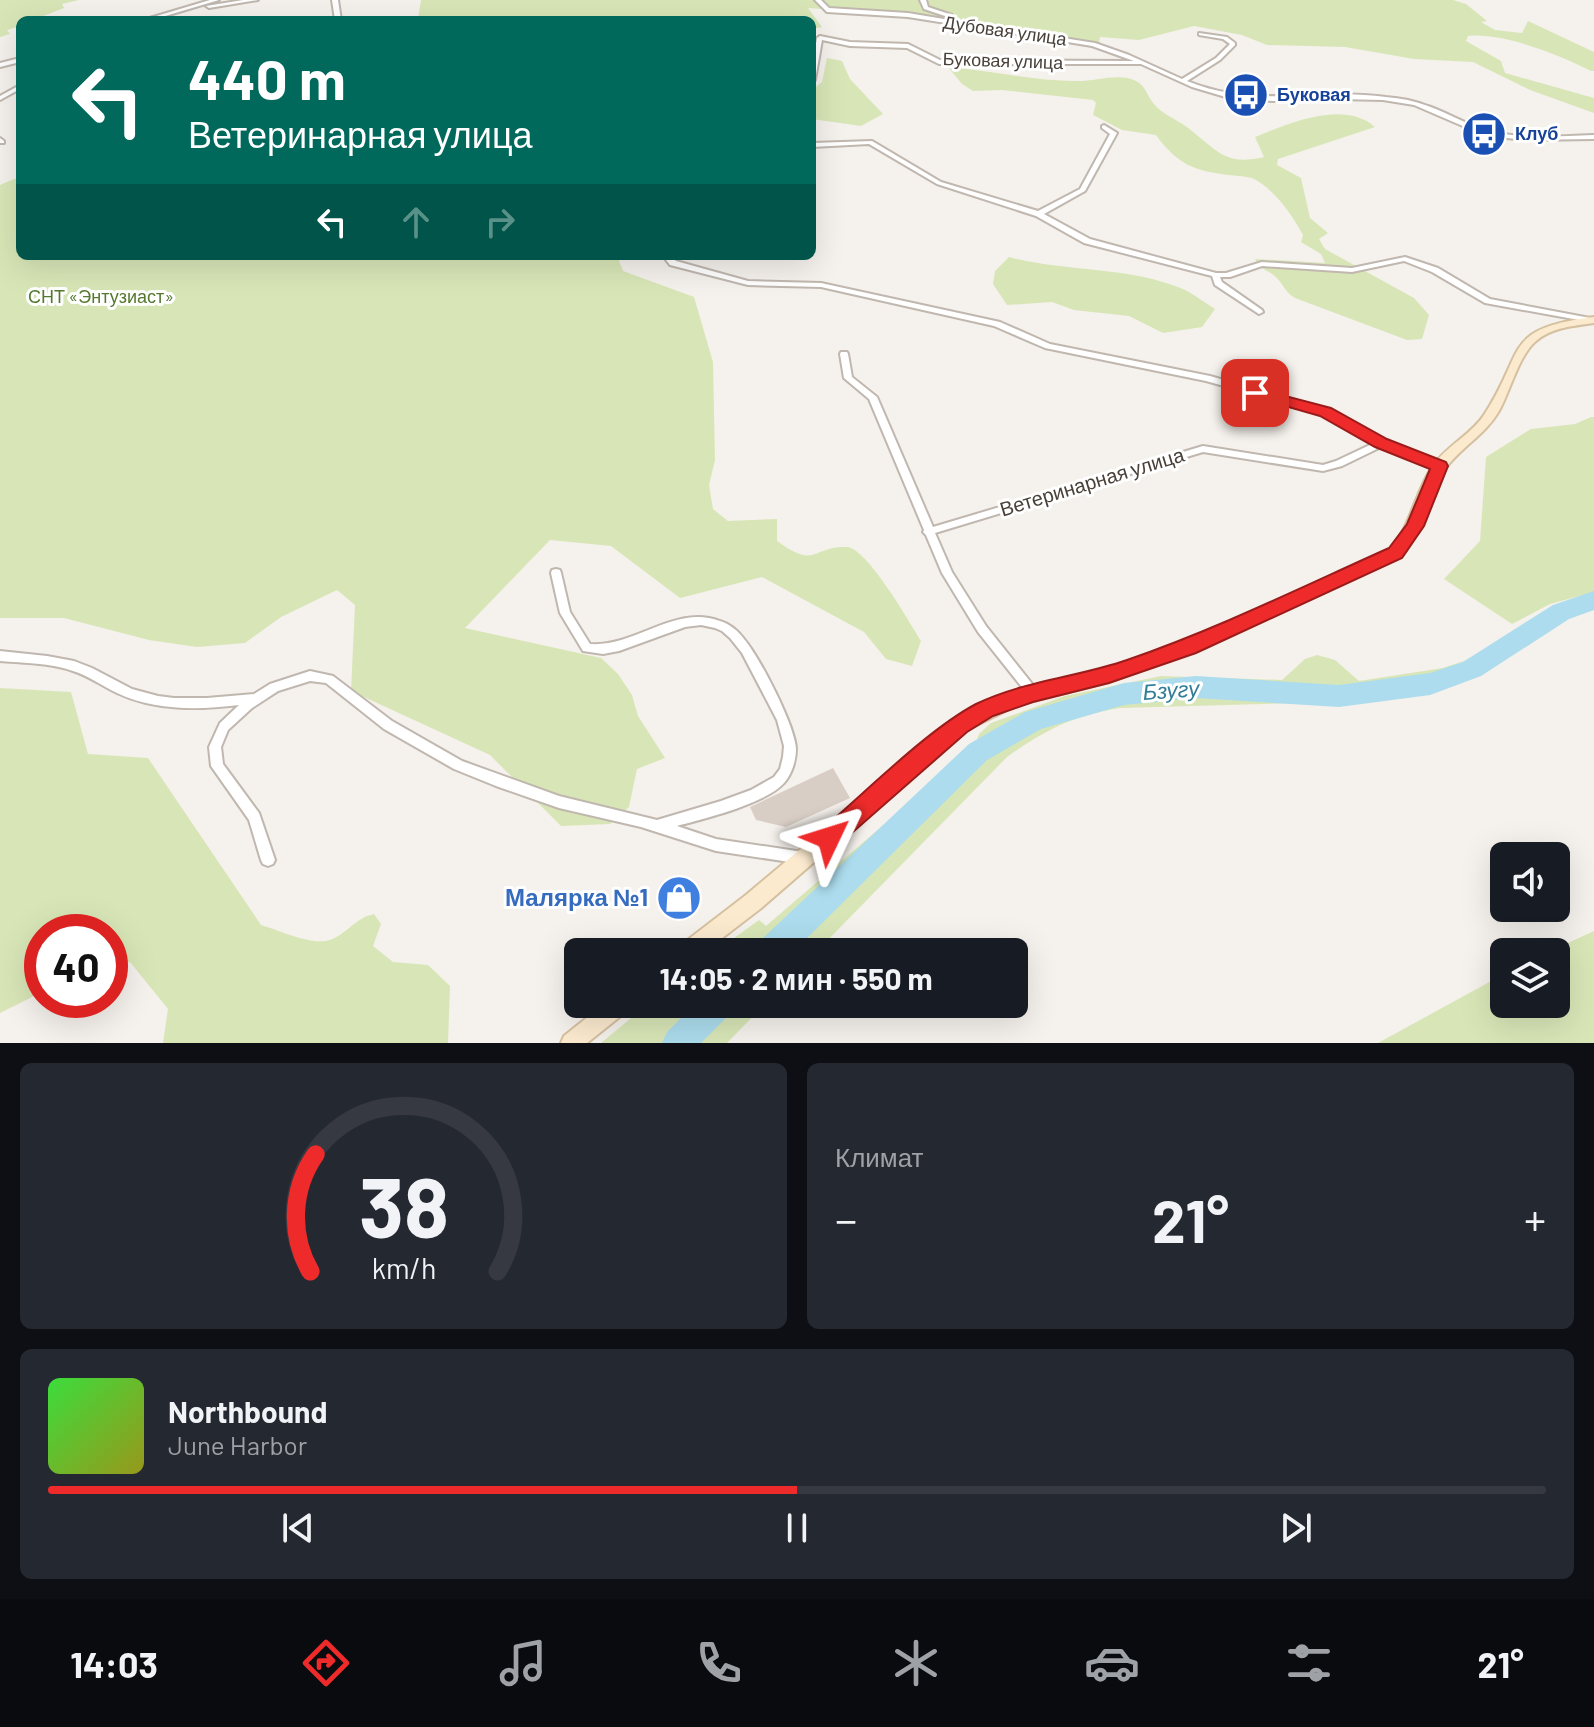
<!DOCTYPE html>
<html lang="ru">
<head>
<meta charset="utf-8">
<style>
  body { margin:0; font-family:Barlow,sans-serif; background:#242831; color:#f1f3f6; height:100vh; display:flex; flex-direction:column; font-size:30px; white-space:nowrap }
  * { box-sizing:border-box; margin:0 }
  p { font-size:26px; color:#9ea1a6 }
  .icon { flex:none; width:44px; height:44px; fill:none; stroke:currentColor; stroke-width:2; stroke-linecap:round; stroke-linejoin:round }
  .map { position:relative; height:1043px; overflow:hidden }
  .side { display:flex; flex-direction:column; gap:20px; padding:20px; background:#0d0f14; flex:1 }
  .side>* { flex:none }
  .hud { position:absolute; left:16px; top:16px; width:800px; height:244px; border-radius:12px; box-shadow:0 8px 32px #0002; background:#00695c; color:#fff; overflow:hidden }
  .controls { position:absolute; left:1490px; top:842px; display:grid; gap:16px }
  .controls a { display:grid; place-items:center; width:80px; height:80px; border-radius:12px; background:#171b24; box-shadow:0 8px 32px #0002; font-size:40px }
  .speed { position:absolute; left:24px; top:914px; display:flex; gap:16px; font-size:40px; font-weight:700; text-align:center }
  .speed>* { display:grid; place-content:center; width:104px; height:104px; border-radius:50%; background:#171b24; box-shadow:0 8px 32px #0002; line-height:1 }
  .speed .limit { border:12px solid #d22; background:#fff; color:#111 }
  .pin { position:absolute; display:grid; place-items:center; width:68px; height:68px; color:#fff; margin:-34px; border-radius:16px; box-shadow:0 4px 12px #0006 }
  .me { position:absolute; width:88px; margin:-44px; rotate:49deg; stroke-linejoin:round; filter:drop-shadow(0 0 6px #0008) }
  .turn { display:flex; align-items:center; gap:28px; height:168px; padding:0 40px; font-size:36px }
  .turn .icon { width:104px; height:104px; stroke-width:2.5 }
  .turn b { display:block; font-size:56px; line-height:68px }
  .lanes { display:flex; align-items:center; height:76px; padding:0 40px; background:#0003; justify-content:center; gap:40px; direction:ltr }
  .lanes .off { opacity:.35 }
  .big { font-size:60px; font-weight:700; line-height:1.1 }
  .side .widget { flex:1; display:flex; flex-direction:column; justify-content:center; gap:12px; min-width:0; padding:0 28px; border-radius:12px; background:#242831 }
  .side .dial { align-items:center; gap:0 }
  .dial svg { height:208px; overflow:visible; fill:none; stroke:#363941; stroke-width:7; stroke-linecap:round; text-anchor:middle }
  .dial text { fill:#f1f3f6; stroke:none }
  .song { display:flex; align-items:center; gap:24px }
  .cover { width:96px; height:96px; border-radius:12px; background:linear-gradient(135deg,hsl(120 70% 55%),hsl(60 70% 35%)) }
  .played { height:8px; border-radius:4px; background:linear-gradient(90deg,#ee2b2a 50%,#363941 50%) }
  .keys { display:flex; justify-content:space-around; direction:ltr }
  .heat { display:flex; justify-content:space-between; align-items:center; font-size:44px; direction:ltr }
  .side .tiles { flex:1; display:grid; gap:20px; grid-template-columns:1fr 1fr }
  .widget:last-child { grid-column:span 2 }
  .trip { position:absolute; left:564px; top:938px; width:464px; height:80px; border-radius:12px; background:#171b24; box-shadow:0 8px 32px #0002; font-weight:700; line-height:80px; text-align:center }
  .menu { display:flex; height:128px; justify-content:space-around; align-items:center; background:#090b0e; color:#9ea1a6 }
  .menu .icon { width:56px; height:56px }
  .menu .current { color:#ee2b2a }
  .menu b { font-size:36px; color:#f1f3f6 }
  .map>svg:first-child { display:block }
  .green { fill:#d8e6b7 }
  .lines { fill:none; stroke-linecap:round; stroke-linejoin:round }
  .river { fill:#acdced; fill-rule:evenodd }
  .building { fill:#d9cec5 }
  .street-casing { stroke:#c0b7af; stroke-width:4 }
  .secondary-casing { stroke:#d5c0a0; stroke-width:4 }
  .street { fill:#fff; fill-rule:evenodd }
  .secondary { fill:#fceacf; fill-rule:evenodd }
  .route { fill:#ee2b2a; stroke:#9b1c1b; stroke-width:2 }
  .labels { text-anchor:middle; stroke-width:6; stroke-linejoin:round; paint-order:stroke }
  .far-street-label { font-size:18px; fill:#49413a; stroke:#fff }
  .far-transit-label { font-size:18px; font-weight:bold; fill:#164399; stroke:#fff; text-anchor:start }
  .far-park-label { font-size:18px; fill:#55792f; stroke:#fff }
  .street-label { font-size:20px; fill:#49413a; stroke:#fff }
  .water-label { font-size:22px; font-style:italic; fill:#317c98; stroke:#fff }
  .near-shop-label { font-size:24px; font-weight:bold; fill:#366cbe; stroke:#fff; text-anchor:end }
</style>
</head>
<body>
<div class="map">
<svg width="1594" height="1043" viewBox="0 0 1594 1043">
  <rect width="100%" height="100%" fill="#f5f1ec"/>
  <path class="green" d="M0,0H79L62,4L64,8L33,20H20V26L7,30L10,34L0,37Z
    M421,0H1453L1466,4L1487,21L1481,22L1495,30L1522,33L1528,21L1594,52V71H1591C1560,55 1502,32 1468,36L1466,41L1501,61L1505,73L1594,98V113L1530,90L1473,62L1414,59L1345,47L1267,45L1242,35L1194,26L1139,40L1100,37L1099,45L939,23L909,15L808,8L822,27L812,29V20H418Z
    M827,58L842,61L850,79L883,114L861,126L812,119V90L822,82Z
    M948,67C990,70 1032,81 1075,81C1093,82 1120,72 1136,81C1146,86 1147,96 1154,104C1161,113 1175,119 1184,125C1215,147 1222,167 1264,157L1255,137C1287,124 1344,99 1375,127L1278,159L1277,165L1301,178L1310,218L1328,233L1319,239L1325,249L1414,298L1429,315L1422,339L1407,340L1295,298C1284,291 1284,285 1276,277C1268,270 1259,269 1255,259L1325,263L1321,254L1301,242L1303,235C1293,216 1274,189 1254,179C1247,176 1237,176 1229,175C1194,171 1177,164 1156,135L1122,130L1093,115L1096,103L1093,100L1002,90L973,91L962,84Z
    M14,179H20V256H623L619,261L623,271L694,297L713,362L715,460L709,485L713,509L728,521L777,519V541C817,570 811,546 847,547C867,548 910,623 921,641L912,666L886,659L864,632L762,577L680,598L611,546L550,540L465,628L601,658L618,674L632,695L638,716L665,758L637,769L629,807L610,824L561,826L490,755L351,691L355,605L337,590L281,617L245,643L197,647L149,640L64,618H0V185Z
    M1009,257C1065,272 1128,266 1183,289C1194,294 1205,303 1215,309L1202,327L1163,333L1129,316L1074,310L1052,302L1007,305L993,284L995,271Z
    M1591,417H1594V592L1550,604L1512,624L1444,579L1480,541L1486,457L1531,429L1575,424Z
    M1317,655L1335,660L1359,681L1443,668L1472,658L1367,701L1120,708C1074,715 1045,730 1007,757L816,952H715L759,920L766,926L881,827L930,801L972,753L979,734L991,723L1065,696L1161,676L1282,680L1305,659Z
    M0,688L71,692L88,754L148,758L261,925C279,930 311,946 330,940C347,934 355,918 374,914L381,924L373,946L393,962L428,965L450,986L448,1043H163L168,1009L130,962L110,968V932H42V992L0,1013Z
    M1594,931V1043H1378L1504,974V1004H1556V952H1548Z
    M648,1004H765L727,1043H601Z"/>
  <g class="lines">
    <path class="river" d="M1594,591V610L1569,619L1481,676L1430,695L1339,707L1196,698L1124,705L1041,729L987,760L793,952H756L760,941L969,744L1025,712L1124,683L1196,676L1339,685L1430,673L1463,662L1553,605Z
      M695,1004H734L729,1015L701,1043H662L667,1032Z"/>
  </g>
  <path class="building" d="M833,768L850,798L786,827L756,820L750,807Z"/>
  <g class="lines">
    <g class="street-casing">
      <path id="street" d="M210,0H219L152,20H143Z
        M243,0H258L209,8L206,6Z
        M332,0H338L341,20H335Z
        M815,0H821L829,8L908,13L950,20L948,17L924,9L920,0H926L928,7L952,15L956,21L1095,43L1129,55L1182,79L1216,58L1230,44L1223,39L1199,35V33L1227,37L1235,43V45L1220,60L1187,81C1256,109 1316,88 1386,97C1401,98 1415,101 1428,106C1449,113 1468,126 1490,131C1524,140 1560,136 1594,135V139L1525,140L1498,137L1472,130L1414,105L1383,100L1339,99L1273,101L1229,98L1192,87L1141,64H939L907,48L850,46L822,40L815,80L812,82V65L817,38L820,36L850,42L908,44L940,60L1134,61L1092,46L957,24L955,26L952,24L908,17L827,12Z
        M20,58V62L0,67V63Z
        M20,85V89L0,100V96Z
        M1104,125L1117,133L1085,191L1044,214L1090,239L1216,273H1226L1262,262L1352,268L1405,257L1438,268L1490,299L1590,318L1594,320L1590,322L1485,303L1432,272L1404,261L1352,272L1262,266L1230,277H1220L1222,282L1262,310L1263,312L1259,314L1215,285L1212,276L1084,243L1036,216L937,184L869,144L812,147V143L872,141L941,182L1038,211L1080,189L1110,134L1102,128V126Z
        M0,138L4,141V143H0Z
        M663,256H671L676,261L748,281L821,283L1000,322L1050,344L1210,376L1329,410L1384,441L1443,464L1445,466L1443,468H1437L1381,447L1342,466L1323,471L1203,452L935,533L952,572L986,626L1037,690L1039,693L1037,696L1033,698L1029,696L978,632L942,573L926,535L923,532L924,530L869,399L844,378L840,354L841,352H847L848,354L852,377L877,397L933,527L1203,446L1323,465L1336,461L1374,443L1323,414L1206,381L1045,348L994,326L821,287L748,285L670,265Z
        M556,569L560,570L561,573L570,612L590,644C636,647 675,604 720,621C730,624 738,631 744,639C760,658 795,726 796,749C796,760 792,774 784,783C765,804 704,819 677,826L716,839L803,852L808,854L810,858L808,862L803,864L716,851L641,827L559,808L496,786L454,769L384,729L326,683L310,681L278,691L252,708L228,730L221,747L223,764L259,813L275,860L273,864L268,866L263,864L261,860L249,820L211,766L209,747L220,723L239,705C198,710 155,711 117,693C102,686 89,676 73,671C50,663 24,663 0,661V651L47,656L74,661L92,668L132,689L158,696L174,698H207L254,694L270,684L310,671L333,676L392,721L462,761L559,796L657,820L721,801L751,790L774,777L780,769L783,757L784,746L777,720L742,653L730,638L722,631L715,628L701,625L685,627L619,651L603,654L583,651L560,613L551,573L552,570Z"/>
    </g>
    <g class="secondary-casing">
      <path id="secondary" d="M1594,317V323C1574,326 1552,327 1536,341C1519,355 1510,391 1499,411C1485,435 1461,447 1445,469C1425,496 1424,528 1401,557L1195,651L1109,682L1017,705L965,731L760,909L704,952H678L681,945L746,895L953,721L1014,692L1109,668L1183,643L1391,549C1411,525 1415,493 1432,467C1446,446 1471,435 1484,415C1527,350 1501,329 1594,317Z
        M604,1004H630L627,1011L587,1043H561L564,1036Z"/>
    </g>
    <use href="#street" class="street"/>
    <use href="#secondary" class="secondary"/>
  </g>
  <path class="route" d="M1255,388L1331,408L1387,439L1446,462L1448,466L1424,526L1402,558L1196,653L1109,683L1033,702L993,716L967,732L837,846L829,849L821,846L817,838L821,830C865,793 927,730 976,704C1023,681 1078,677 1127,660C1217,629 1302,587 1389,548L1407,524L1430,469L1375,447L1320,416L1250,396V389Z"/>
  <defs>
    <g id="bus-disc" transform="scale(2.3)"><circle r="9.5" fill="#1a4fb4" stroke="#fff"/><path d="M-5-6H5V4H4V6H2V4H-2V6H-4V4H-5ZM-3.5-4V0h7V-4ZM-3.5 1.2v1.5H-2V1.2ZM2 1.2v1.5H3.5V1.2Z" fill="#fff"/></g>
    <g id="shop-disc" transform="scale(2.3)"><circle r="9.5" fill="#3f7fe0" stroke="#fff"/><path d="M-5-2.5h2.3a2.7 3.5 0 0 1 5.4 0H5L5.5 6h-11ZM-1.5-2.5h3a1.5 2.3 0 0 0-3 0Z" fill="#fff"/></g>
  </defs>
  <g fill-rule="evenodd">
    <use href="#bus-disc" x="1246" y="95"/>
    <use href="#bus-disc" x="1484" y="134"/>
    <use href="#shop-disc" x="679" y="898"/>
  </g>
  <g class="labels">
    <g class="far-street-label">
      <text transform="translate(1005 31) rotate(8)" y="6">Дубовая улица</text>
      <text transform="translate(1003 61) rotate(2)" y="6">Буковая улица</text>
    </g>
    <g class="far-transit-label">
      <text x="1277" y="101">Буковая</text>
      <text x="1515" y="140">Клуб</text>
    </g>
    <g class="far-park-label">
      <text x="101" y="303">СНТ «Энтузиаст»</text>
    </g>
    <g class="street-label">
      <text transform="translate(1092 482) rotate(-17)" y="7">Ветеринарная улица</text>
    </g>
    <g class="water-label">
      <text transform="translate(1171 690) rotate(-4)" y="8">Бзугу</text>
    </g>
    <g class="near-shop-label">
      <text x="648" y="906">Малярка №1</text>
    </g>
  </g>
</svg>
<div class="controls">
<a><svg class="icon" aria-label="sound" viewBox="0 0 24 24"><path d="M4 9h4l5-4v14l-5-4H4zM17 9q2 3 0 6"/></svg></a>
<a><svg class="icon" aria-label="layers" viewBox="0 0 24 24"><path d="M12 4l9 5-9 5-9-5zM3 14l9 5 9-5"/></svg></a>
</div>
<div class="speed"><div class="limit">40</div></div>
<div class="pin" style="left:1255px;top:393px;background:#d93025"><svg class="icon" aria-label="arrive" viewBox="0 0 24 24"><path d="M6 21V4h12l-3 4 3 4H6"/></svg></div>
<svg class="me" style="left:829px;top:838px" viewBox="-20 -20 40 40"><path d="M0-17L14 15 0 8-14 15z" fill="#ee2b2a" stroke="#fff" stroke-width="4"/></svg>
<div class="trip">14:05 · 2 мин · 550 m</div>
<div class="hud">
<div class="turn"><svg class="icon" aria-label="left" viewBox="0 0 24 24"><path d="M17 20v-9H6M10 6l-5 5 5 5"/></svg><div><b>440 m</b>Ветеринарная улица</div></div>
<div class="lanes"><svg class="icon" aria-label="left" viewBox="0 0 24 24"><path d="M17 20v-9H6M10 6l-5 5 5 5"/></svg><svg class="icon off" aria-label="ahead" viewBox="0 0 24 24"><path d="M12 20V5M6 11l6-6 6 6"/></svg><svg class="icon off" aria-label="right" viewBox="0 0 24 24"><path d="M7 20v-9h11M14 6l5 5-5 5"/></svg></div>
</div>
</div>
<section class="side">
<div class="tiles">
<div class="widget dial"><svg viewBox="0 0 100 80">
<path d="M14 69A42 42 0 1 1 86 69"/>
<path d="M14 69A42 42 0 0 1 16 24" stroke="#ee2b2a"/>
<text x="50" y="56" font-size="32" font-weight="700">38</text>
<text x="50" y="72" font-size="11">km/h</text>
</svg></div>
<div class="widget"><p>Климат</p>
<div class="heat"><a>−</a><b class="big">21°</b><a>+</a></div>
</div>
<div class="widget">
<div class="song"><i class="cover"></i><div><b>Northbound</b><p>June Harbor</p></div></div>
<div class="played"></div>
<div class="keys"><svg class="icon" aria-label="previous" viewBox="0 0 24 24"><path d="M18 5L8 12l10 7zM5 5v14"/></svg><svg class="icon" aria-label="pause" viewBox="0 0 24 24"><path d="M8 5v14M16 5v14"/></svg><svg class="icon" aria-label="next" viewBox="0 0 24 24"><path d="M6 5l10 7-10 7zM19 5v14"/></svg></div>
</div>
</div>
</section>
<nav class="menu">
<b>14:03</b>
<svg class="icon current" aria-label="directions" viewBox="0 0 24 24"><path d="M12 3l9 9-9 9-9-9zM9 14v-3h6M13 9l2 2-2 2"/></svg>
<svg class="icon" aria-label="music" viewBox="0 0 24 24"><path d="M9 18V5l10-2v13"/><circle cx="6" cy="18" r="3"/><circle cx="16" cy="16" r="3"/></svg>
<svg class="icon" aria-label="phone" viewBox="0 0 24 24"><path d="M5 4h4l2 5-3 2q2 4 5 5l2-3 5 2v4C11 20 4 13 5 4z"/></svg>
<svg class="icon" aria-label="climate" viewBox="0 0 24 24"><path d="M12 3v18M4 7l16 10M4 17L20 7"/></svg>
<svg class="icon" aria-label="car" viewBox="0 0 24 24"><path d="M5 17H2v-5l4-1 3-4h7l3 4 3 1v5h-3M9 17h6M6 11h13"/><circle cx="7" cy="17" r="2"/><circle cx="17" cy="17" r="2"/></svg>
<svg class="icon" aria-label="filters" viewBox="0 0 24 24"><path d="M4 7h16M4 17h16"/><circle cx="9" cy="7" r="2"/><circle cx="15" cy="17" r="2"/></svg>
<b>21°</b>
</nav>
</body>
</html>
